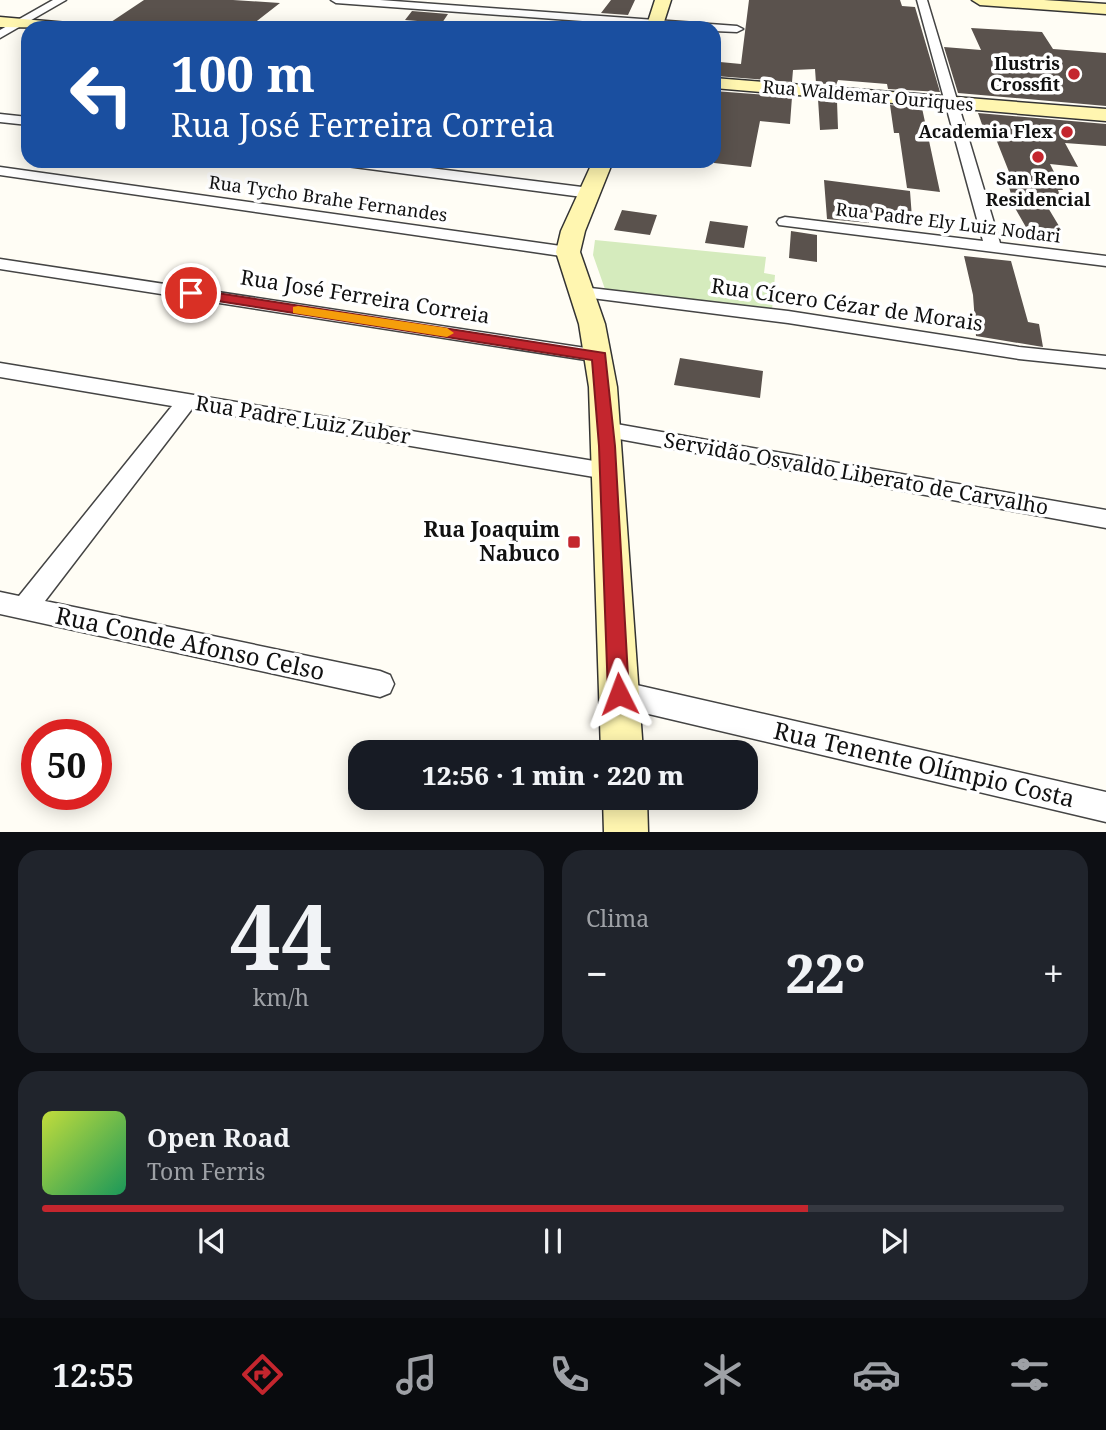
<!DOCTYPE html>
<html lang="pt">
<head>
<meta charset="utf-8">
<style>
  body { margin:0; font-family:"Noto Serif",serif; background:#20242c; color:#f1f3f6; height:100vh; display:flex; flex-direction:column; font-size:26px; white-space:nowrap }
  * { box-sizing:border-box; margin:0 }
  p { font-size:23px; color:#9ea1a6 }
  .icon { flex:none; width:38px; height:38px; fill:none; stroke:currentColor; stroke-width:2; stroke-linecap:round; stroke-linejoin:round }
  .map { position:relative; height:832px; overflow:hidden }
  .sheet { display:flex; flex-direction:column; gap:18px; padding:18px; background:#0d0f14; flex:1 }
  .sheet>* { flex:none }
  .top-card { position:absolute; left:21px; top:21px; width:700px; height:147px; border-radius:21px; box-shadow:0 4px 18px #0003; background:#1a4fa0; color:#fff; overflow:hidden }
  .speed { position:absolute; left:21px; top:719px; display:flex; gap:14px; font-size:35px; font-weight:700; text-align:center }
  .speed>* { display:grid; place-content:center; width:91px; height:91px; border-radius:50%; background:#171b24; box-shadow:0 4px 18px #0003; line-height:1 }
  .speed .limit { border:10px solid #d22; background:#fff; color:#111 }
  .pin { position:absolute; display:grid; place-items:center; width:60px; height:60px; color:#fff; margin:-30px; border:4px solid #fff; border-radius:50%; box-shadow:0 2px 7px #0007 }
  .me { position:absolute; width:77px; margin:-38px; rotate:357deg; stroke-linejoin:round; filter:drop-shadow(0 0 5px #0008) }
  .turn { display:flex; align-items:center; gap:24px; height:147px; padding:0 35px; font-size:32px }
  .turn .icon { width:91px; height:91px; stroke-width:2.5 }
  .turn b { display:block; font-size:49px; line-height:60px }
  .big { font-size:52px; font-weight:800; line-height:1.1 }
  .sheet .widget { flex:1; display:flex; flex-direction:column; justify-content:center; gap:10px; min-width:0; padding:0 24px; border-radius:21px; background:#20242c }
  .sheet .dial { align-items:center; gap:0 }
  .dial b { font-size:91px; line-height:1 }
  .song { display:flex; align-items:center; gap:21px }
  .cover { width:84px; height:84px; border-radius:10px; background:linear-gradient(135deg,hsl(70 70% 55%),hsl(150 70% 35%)) }
  .played { height:7px; border-radius:4px; background:linear-gradient(90deg,#c4262e 75%,#363941 75%) }
  .keys { display:flex; justify-content:space-around; direction:ltr }
  .heat { display:flex; justify-content:space-between; align-items:center; font-size:38px; direction:ltr }
  .sheet .tiles { flex:1; display:grid; gap:18px; grid-template-columns:1fr 1fr }
  .widget:last-child { grid-column:span 2 }
  .trip { position:absolute; left:348px; top:740px; width:410px; height:70px; border-radius:21px; background:#171b24; box-shadow:0 4px 18px #0003; font-weight:800; line-height:70px; text-align:center }
  .menu { display:flex; height:112px; justify-content:space-around; align-items:center; background:#090b0e; color:#9ea1a6 }
  .menu .icon { width:49px; height:49px }
  .menu .on { color:#c4262e }
  .menu b { font-size:32px; color:#f1f3f6 }
  .map>svg:first-child { display:block }
  .green { fill:#d5ebbd }
  .building { fill:#5a524d }
  .lines { fill:none; stroke-linecap:round; stroke-linejoin:round }
  .street-casing { stroke:#444; stroke-width:3 }
  .secondary-casing { stroke:#333; stroke-width:3 }
  .street { fill:#fff; fill-rule:evenodd }
  .secondary { fill:#fff6b0; fill-rule:evenodd }
  .route { fill:#c4262e; stroke:#7f191e; stroke-width:2 }
  .slow { fill:#f59e0b }
  .poi-dot { fill:#c4262e; stroke:#fff; stroke-width:2.5 }
  .labels { text-anchor:middle; stroke-width:7; stroke-linejoin:round; paint-order:stroke }
  .far-poi-label { font-size:18px; font-weight:bold; fill:#111; stroke:#fff; text-anchor:end }
  .far-street-label { font-size:18px; fill:#111; stroke:#fff }
  .street-label { font-size:21px; fill:#111; stroke:#fff }
  .poi-label { font-size:21px; font-weight:bold; fill:#111; stroke:#fff; text-anchor:end }
  .near-street-label { font-size:24px; fill:#111; stroke:#fff }
</style>
</head>
<body>
<div class="map">
<svg width="1106" height="832" viewBox="0 0 1106 832">
  <rect width="100%" height="100%" fill="#fffdf5"/>
  <path class="green" d="M595,240L766,257L764,273L775,275L772,310L606,292L593,255Z"/>
  <path class="building" d="M144,0H233L280,3L248,28H187L111,22Z
    M611,0H635L628,15L601,13Z
    M749,0H900L902,6L915,7L940,92L888,89L887,84L838,80L836,85L816,83L815,69L793,70L792,82L716,76L720,62L741,64Z
    M412,11L448,14L442,23L405,20Z
    M971,28L1042,32L1053,49L1106,53V106L958,93L944,47L981,50Z
    M714,91L792,97L790,124L760,121L751,167L714,163Z
    M818,99L837,101L838,129L820,130Z
    M890,105L922,108L940,192L907,188L899,133H894Z
    M978,113L1106,124V146L1065,143L1078,167L1050,164L1063,190H1058L1062,203L1044,201L1062,231L1027,229L1015,208L1009,187H1015L994,134L985,133Z
    M824,180L910,191L912,218L867,212L869,223L827,219Z
    M622,210L657,215L650,235L614,230Z
    M710,221L748,226L744,248L705,243Z
    M791,231L817,235V262L789,258Z
    M964,256L1011,261L1028,322L1039,324L1043,347L976,336L973,295Z
    M680,358L763,371L760,398L674,385Z"/>
  <g class="lines">
    <g class="street-casing">
      <path id="street" d="M53,0H66L0,38V30Z
        M331,0H380L737,26L743,29L737,32L714,31V28H677L336,3Z
        M917,0H927L1000,243L1106,256V266L779,225L777,222L779,219L785,217L983,241Z
        M0,114L28,117V125L0,122Z
        M332,161H374L590,188L598,193L590,198L339,165Z
        M0,167L568,247L576,252L568,257L0,175Z
        M0,259L599,350L606,352L609,356L606,360L599,362L0,269Z
        M582,287L788,311L1019,347L1106,356V368L1019,359L788,323L576,296L573,292Z
        M0,363L606,463L614,465L617,471L614,477L606,479L192,409L45,601L380,671L390,675L394,684L390,693L380,697L0,614V592L19,596L172,406L0,377Z
        M605,422L1106,510V528L597,435L594,430L597,425Z
        M619,681L1106,792V822L619,707L609,703L605,694L609,685Z"/>
    </g>
    <g class="secondary-casing">
      <path id="secondary" d="M655,0H671L662,28H646Z
        M972,0H1044L1106,4V14L980,5Z
        M0,17L68,23L76,28L0,27Z
        M714,78L1106,109V121L714,88Z
        M593,161H613L585,231L580,252L605,324L617,387L643,752H601L589,387L579,324L556,252L561,231Z
        M603,798H647L648,832H604Z"/>
    </g>
    <use href="#street" class="street"/>
    <use href="#secondary" class="secondary"/>
  </g>
  <path class="route" d="M191,289L605,353L615,446L629,694L626,701L619,704L611,701L608,694L599,446L592,360L186,296L184,293Z"/>
  <path class="slow" d="M298,306L447,328L454,333L447,337L293,313V307Z"/>
  <g class="poi-dot">
    <circle cx="1074" cy="74" r="7"/>
    <circle cx="1067" cy="132" r="7"/>
    <circle cx="1038" cy="157" r="7"/>
    <rect x="567" y="535" width="14" height="14" rx="3.5"/>
  </g>
  <g class="labels">
    <g class="far-poi-label">
      <text x="1060" y="70">Ilustris<tspan x="1060" dy="21">Crossfit</tspan></text>
      <text x="1053" y="138">Academia Flex</text>
      <text x="1038" y="185" text-anchor="middle">San Reno<tspan x="1038" dy="21">Residencial</tspan></text>
    </g>
    <g class="far-street-label">
      <text transform="translate(868 96) rotate(5)" y="6">Rua Waldemar Ouriques</text>
      <text transform="translate(328 199) rotate(8)" y="6">Rua Tycho Brahe Fernandes</text>
      <text transform="translate(948 223) rotate(7)" y="6">Rua Padre Ely Luiz Nodari</text>
    </g>
    <g class="street-label">
      <text transform="translate(365 297) rotate(9)" y="7">Rua José Ferreira Correia</text>
      <text transform="translate(847 305) rotate(8)" y="7">Rua Cícero Cézar de Morais</text>
      <text transform="translate(303 420) rotate(9)" y="7">Rua Padre Luiz Zuber</text>
      <text transform="translate(856 474) rotate(10)" y="7">Servidão Osvaldo Liberato de Carvalho</text>
    </g>
    <g class="poi-label">
      <text x="560" y="537">Rua Joaquim<tspan x="560" dy="24">Nabuco</tspan></text>
    </g>
    <g class="near-street-label">
      <text transform="translate(190 644) rotate(12)" y="8">Rua Conde Afonso Celso</text>
      <text transform="translate(924 765) rotate(13)" y="8">Rua Tenente Olímpio Costa</text>
    </g>
  </g>
</svg>
<div class="speed"><div class="limit">50</div></div>
<div class="pin" style="left:191px;top:293px;background:#d93025"><svg class="icon" aria-label="arrive" viewBox="0 0 24 24"><path d="M6 21V4h12l-3 4 3 4H6"/></svg></div>
<svg class="me" style="left:619px;top:694px" viewBox="-20 -20 40 40"><path d="M0-17L14 15 0 8-14 15z" fill="#c4262e" stroke="#fff" stroke-width="4"/></svg>
<div class="trip">12:56 · 1 min · 220 m</div>
<div class="top-card">
<div class="turn"><svg class="icon" aria-label="left" viewBox="0 0 24 24"><path d="M17 20v-9H6M10 6l-5 5 5 5"/></svg><div><b>100 m</b>Rua José Ferreira Correia</div></div>
</div>
</div>
<section class="sheet">
<div class="tiles">
<div class="widget dial"><b>44</b><p>km/h</p></div>
<div class="widget"><p>Clima</p>
<div class="heat"><a>−</a><b class="big">22°</b><a>+</a></div>
</div>
<div class="widget">
<div class="song"><i class="cover"></i><div><b>Open Road</b><p>Tom Ferris</p></div></div>
<div class="played"></div>
<div class="keys"><svg class="icon" aria-label="previous" viewBox="0 0 24 24"><path d="M18 5L8 12l10 7zM5 5v14"/></svg><svg class="icon" aria-label="pause" viewBox="0 0 24 24"><path d="M8 5v14M16 5v14"/></svg><svg class="icon" aria-label="next" viewBox="0 0 24 24"><path d="M6 5l10 7-10 7zM19 5v14"/></svg></div>
</div>
</div>
</section>
<nav class="menu">
<b>12:55</b>
<svg class="icon on" aria-label="directions" viewBox="0 0 24 24"><path d="M12 3l9 9-9 9-9-9zM9 14v-3h6M13 9l2 2-2 2"/></svg>
<svg class="icon" aria-label="music" viewBox="0 0 24 24"><path d="M9 18V5l10-2v13"/><circle cx="6" cy="18" r="3"/><circle cx="16" cy="16" r="3"/></svg>
<svg class="icon" aria-label="phone" viewBox="0 0 24 24"><path d="M5 4h4l2 5-3 2q2 4 5 5l2-3 5 2v4C11 20 4 13 5 4z"/></svg>
<svg class="icon" aria-label="climate" viewBox="0 0 24 24"><path d="M12 3v18M4 7l16 10M4 17L20 7"/></svg>
<svg class="icon" aria-label="car" viewBox="0 0 24 24"><path d="M5 17H2v-5l4-1 3-4h7l3 4 3 1v5h-3M9 17h6M6 11h13"/><circle cx="7" cy="17" r="2"/><circle cx="17" cy="17" r="2"/></svg>
<svg class="icon" aria-label="filters" viewBox="0 0 24 24"><path d="M4 7h16M4 17h16"/><circle cx="9" cy="7" r="2"/><circle cx="15" cy="17" r="2"/></svg>
</nav>
</body>
</html>
